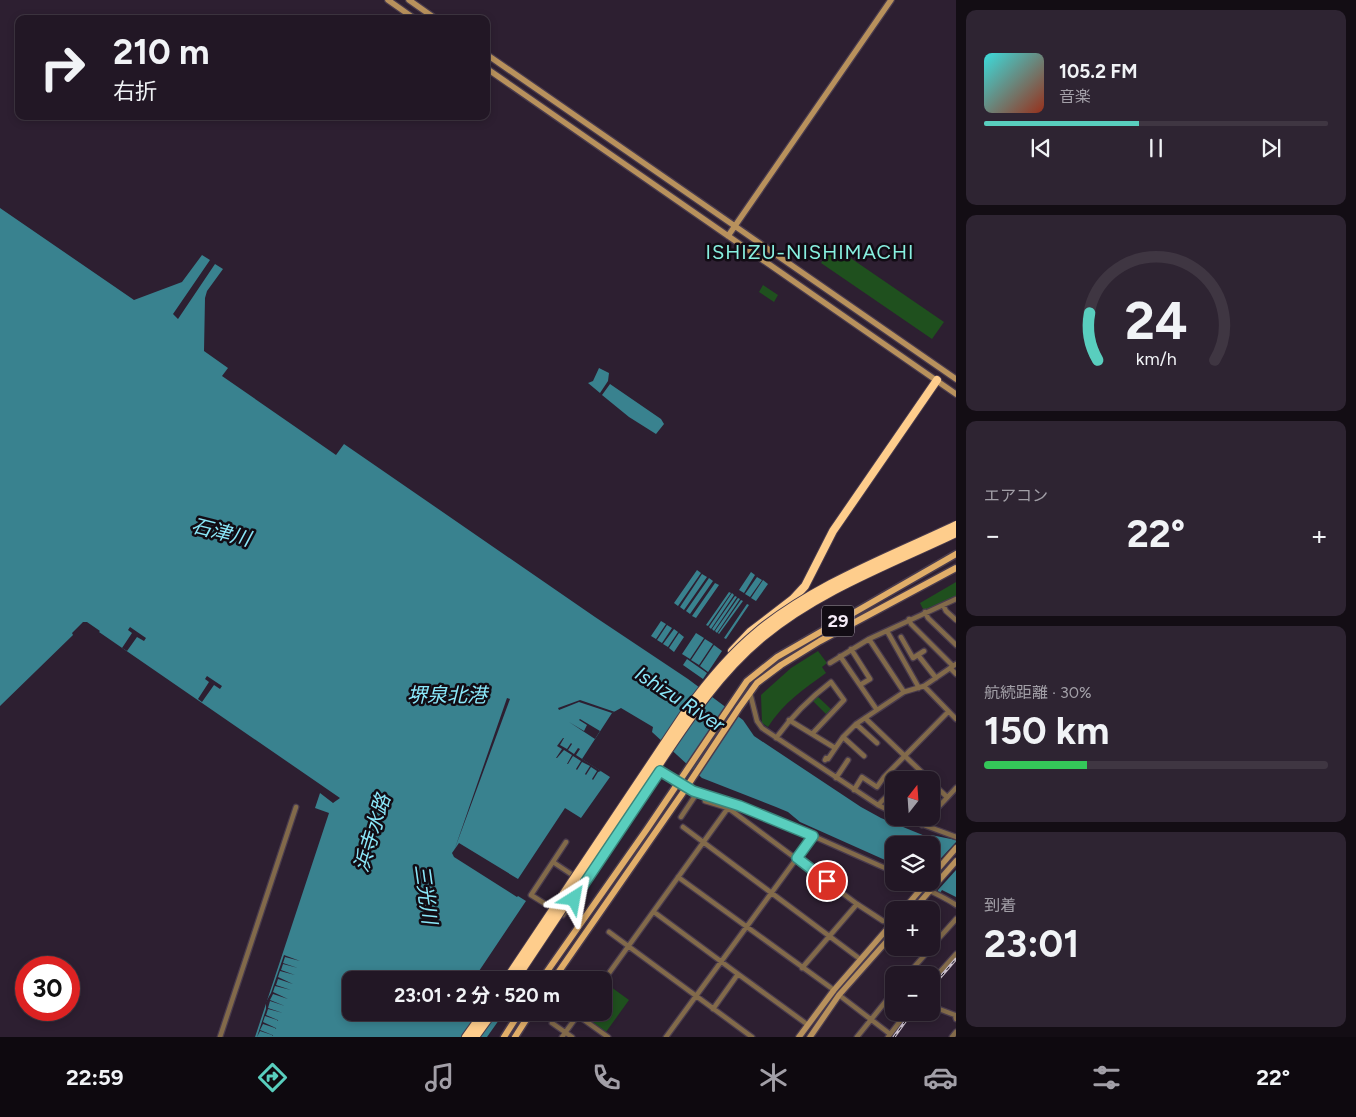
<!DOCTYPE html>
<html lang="ja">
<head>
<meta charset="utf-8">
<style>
  body { margin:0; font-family:Figtree,"Noto Sans JP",sans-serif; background:#2e2432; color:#f1f3f6; height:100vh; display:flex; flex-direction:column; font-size:19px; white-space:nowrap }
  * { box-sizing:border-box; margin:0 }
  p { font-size:16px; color:#a29fa7 }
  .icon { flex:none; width:28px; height:28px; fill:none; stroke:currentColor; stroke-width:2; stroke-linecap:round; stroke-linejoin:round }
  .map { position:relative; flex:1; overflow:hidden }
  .drawer { display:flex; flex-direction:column; gap:10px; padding:10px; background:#130d14; width:400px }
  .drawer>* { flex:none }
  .banner { position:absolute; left:15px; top:15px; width:475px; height:105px; border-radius:10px; box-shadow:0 2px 8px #0003,0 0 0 1px #3f3642; background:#221725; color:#f1f3f6; overflow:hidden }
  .needle { width:32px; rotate:17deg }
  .controls { position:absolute; left:885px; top:771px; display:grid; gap:10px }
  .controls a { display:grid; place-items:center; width:55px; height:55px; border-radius:10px; background:#221725; box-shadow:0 2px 8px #0003,0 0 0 1px #3f3642; font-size:25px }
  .speed { position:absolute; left:15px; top:956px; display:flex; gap:10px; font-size:25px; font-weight:700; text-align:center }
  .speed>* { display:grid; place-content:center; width:65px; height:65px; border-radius:50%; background:#221725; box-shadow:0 2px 8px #0003,0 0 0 1px #3f3642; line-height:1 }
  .speed .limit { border:8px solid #d22; background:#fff; color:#111 }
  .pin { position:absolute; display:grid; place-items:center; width:42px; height:42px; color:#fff; margin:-21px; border:2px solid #fff; border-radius:50%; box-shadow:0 1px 5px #0007 }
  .me { position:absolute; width:55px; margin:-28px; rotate:34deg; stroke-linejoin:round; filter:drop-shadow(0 0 4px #0008) }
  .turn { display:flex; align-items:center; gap:18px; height:105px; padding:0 15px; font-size:22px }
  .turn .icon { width:65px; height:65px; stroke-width:2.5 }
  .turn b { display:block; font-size:35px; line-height:42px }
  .big { font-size:38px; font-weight:700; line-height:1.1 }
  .drawer .card { flex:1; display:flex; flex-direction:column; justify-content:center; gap:8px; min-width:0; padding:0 18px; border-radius:10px; background:#2e2432 }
  .drawer .dial { align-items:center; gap:0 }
  .dial svg { height:130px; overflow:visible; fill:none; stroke:#3f3642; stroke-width:7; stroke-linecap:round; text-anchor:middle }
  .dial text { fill:#f1f3f6; stroke:none }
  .song { display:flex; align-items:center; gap:15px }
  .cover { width:60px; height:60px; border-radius:8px; background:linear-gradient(135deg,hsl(180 70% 55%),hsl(10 70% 35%)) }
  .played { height:5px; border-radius:2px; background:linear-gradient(90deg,#59cebe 45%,#3f3642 45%) }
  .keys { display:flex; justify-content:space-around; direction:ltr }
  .heat { display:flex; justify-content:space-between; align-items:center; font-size:28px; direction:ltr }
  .charge { height:8px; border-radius:4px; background:linear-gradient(90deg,#34c759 30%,#3f3642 0) }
  .trip { position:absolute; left:342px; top:971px; width:270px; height:50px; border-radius:10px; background:#221725; box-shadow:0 2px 8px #0003,0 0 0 1px #3f3642; font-weight:700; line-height:50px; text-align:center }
  .tab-bar { display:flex; height:80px; justify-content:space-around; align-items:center; background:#0e090f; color:#a29fa7 }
  .tab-bar .icon { width:35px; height:35px }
  .tab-bar .on { color:#59cebe }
  .tab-bar b { font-size:22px; color:#f1f3f6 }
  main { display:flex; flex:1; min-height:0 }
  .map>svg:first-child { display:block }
  .green { fill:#1f501e }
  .water { fill:#39828f }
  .pier { fill:#2d1f31 }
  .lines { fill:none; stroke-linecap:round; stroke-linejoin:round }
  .street-casing { stroke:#493b4d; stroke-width:7 }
  .secondary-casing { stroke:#493b4d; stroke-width:8 }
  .primary-casing { stroke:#493b4d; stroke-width:9 }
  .highway-casing { stroke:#493b4d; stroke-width:10 }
  .street { stroke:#826a4a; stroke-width:4.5 }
  .secondary { stroke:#b8915c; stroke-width:5.5 }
  .primary { stroke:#e1ae69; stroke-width:6 }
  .highway { stroke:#fecd8c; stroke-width:8 }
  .rail-casing { stroke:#c9becb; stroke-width:3 }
  .rail { stroke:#120c14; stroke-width:1; stroke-dasharray:4; stroke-linecap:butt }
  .highway-bridge-casing { stroke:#493b4d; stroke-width:10; stroke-linecap:butt }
  .highway-bridge { stroke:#fecd8c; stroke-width:8 }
  .route-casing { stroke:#3a867c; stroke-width:12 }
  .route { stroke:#59cebe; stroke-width:9 }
  .labels { text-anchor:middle; stroke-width:5; stroke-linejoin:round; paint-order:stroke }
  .shield { fill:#120c14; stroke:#b0a7b2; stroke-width:1 }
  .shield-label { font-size:18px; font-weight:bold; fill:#f4eaf6 }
  .neighbourhood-label { font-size:20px; letter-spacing:1px; fill:#88f0e0; stroke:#120c14 }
  .water-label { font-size:20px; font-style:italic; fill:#8be8fa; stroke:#120c14 }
</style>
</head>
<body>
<main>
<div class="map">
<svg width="956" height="1037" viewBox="0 0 956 1037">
  <rect width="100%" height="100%" fill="#2d1f31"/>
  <path class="green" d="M833,246L944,322L932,339L821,263Z
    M763,285L778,295L774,302L759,292Z
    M956,582V597L924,611L920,603Z
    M818,651L827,663L822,667L826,673C804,689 783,703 768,727L762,723L761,695L791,668Z
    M817,696L832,710L827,715L812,700Z
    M611,987L629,1000L606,1032L588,1019L593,1013L604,1012V998Z"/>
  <path class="water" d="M0,208L134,300L182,282L202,255L210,260L173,314L178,319L215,264L223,269L207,291L205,298L204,351L228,368L222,376L336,455L344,444L595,617L688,679L743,720L754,736L861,807L881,818L930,838L931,835L956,840V897L942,890L940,893L938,892V890L920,883L931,882V845H894V864L800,822L788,812L776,807L702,778L652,732L653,727L621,708L612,713L582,759L610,777L581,818L565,808L518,879L459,843L452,853L454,857L517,897L518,896L526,901L473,980H351V1012L487,1013L499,1020L487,1037H255L329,813L315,808L320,793L333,803L340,798L99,632L100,631L87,622H83L72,633L73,635L0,706Z
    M599,368L609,373L608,381L600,393L588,383L593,381Z
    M610,384L661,419L664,424L656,434L629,417L602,395Z
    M697,570L701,573L678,606L674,603Z
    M751,572L755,575L744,593L739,590Z
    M702,574L707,577L684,610L680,607Z
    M757,577L762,580L750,597L745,594Z
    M709,578L713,581L690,614L686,611Z
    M763,580L768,584L756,601L751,598Z
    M715,583L719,585L696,618L692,616Z
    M729,592L731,593L708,626L706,625Z
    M732,593L734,595L711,629L709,627Z
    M735,596L737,597L714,631L712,629Z
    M738,598L740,599L717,633L715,631Z
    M741,600L743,601L719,634L718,633Z
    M747,604L749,605L726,639L724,638Z
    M661,621L666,624L656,639L651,636Z
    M667,625L672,628L662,643L657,640Z
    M674,629L678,632L668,647L663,644Z
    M679,633L684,637L674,652L669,648Z
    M696,633L704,638L690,659L682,654Z
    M705,639L713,644L699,665L691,660Z
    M714,645L722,651L708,672L700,666Z
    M687,659L707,673L703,679L683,665Z"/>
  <path class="pier" d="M130,627L146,638L144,641L137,637L127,651L122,648L132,633L128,630Z
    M207,676L222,686L220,689L214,685L202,702L198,699L209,682L205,679Z
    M507,698L510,699L454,851Z
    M580,700L615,712L612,713L579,702L559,710L558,708Z
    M580,719L600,731L595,739L569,722L584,731L587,725L579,720Z
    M563,738H564L560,745L567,749L571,743L572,744L568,750L574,754L578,748L580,749L576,755L601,771L598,772L593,780L592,779L597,771L591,767L586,775L585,774L590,766L582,762L577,770L576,769L581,761L573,756L568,764H567L572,755L564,750L557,758H556L562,749L557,746Z
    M956,842V870L938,890L920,883L931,882V869Z
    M284,955L300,961L285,957L283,963L298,968L283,964L281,970L295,975L280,971L278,977L293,984L278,979L276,985L291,990L275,986L273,992L288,999L273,994L270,1000L285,1006L270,1001L268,1008L283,1013L268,1009L266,1015L280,1021L265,1016L263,1022L278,1029L263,1024L260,1030L275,1036L260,1031L257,1037L266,1009V1002L271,993Z"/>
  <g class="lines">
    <g class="street-casing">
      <path id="street" d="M943,605L946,611L956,620
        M925,612L928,618L956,645
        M909,619L911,624L953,666
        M887,631L919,688
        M901,637L913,658L924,651
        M869,639L904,692
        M851,649L870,679L860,685
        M918,655L936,678
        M840,656L877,710
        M830,663L869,639L956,599
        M950,668L956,674
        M924,686L956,719
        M750,693L757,721L762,728L878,805L894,813
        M865,718L930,780
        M789,720L835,748
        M856,724L877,743
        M843,737L864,756
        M776,738C792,716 810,698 831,682L844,700L812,734
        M825,760L826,758L828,759L843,737L856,724L904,692L924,686L956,664
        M836,778L848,760
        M931,782L947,797
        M854,790L862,777L877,787L884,777L948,712
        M705,801L728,808L857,904L883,921
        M878,805L894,789
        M931,815L956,788
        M681,817L697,793
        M905,818L956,837
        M922,825L929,818
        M683,827L860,959
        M566,842L531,895L563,915L660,771L693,791L740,806L813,836L894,872
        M553,862L577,878
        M678,877L834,990
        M914,882C928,891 943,896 956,905
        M654,912L738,974L713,1009
        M609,932L752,1037
        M931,947L956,919
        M802,968L857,904
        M738,974L808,1025
        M907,975L931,948
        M604,980L728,808
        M931,982L956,954
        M839,995L890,1034
        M939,1009L955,1015L956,1019
        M577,1015L608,1037
        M552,1023L572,1037
        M220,1037L296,807
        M562,1037L580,1012
        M666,1037L813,836
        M857,1037L894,991
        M888,1037L907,1012
        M952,1037L956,1032"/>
    </g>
    <g class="secondary-casing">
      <path id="secondary" d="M388,0L415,19
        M409,0L436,19
        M486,54L956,379
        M486,68L956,394
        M728,236L891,0
        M931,877L956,848
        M903,910L927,882
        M913,910L956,861
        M799,1037L834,990L894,921
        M810,1037L839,995L894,933"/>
    </g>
    <g class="primary-casing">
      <path id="primary" d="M541,980L647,829L747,681L777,657L956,554
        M553,980L682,794L739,708L757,683L781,665L820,641L956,568
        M504,1037L520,1012
        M515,1037L531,1012"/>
    </g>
    <g class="highway-casing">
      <path id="highway" d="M732,651L750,632L793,599L805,586L833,531L937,380
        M466,1037L484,1012
        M475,1037L493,1012"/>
    </g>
    <use href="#street" class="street"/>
    <use href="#secondary" class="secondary"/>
    <use href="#primary" class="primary"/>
    <use href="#highway" class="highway"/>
    <g class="rail-casing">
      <path id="rail" d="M931,988L956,959
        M894,1037L912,1012"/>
    </g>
    <use href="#rail" class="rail"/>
    <g class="highway-bridge-casing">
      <path id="highway-bridge" d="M506,980L686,711C707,682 729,655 757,632C815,584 889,557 956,525
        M515,980C557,917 599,854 641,791C678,737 712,679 763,637C818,591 891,564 956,533"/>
    </g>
    <use href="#highway-bridge" class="highway-bridge"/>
  </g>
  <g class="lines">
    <g class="route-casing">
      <path id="route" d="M574,899L660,771L693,791L740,806L813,836L797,858L827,881"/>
    </g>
    <use href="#route" class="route"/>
  </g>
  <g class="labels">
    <rect class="shield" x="822" y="605.5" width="32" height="31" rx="4"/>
    <g class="shield-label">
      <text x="838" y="627">29</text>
    </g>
    <g class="neighbourhood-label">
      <text x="810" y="259">ISHIZU-NISHIMACHI</text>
    </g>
    <g class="water-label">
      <text transform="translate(221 532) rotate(14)" y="7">石津川</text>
      <text x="447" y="702">堺泉北港</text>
      <text transform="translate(680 699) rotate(33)" y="7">Ishizu River</text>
      <text transform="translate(372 833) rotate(-73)" y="7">浜寺水路</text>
      <text transform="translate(426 894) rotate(82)" y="7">三光川</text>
    </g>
  </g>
</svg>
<div class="controls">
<a><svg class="needle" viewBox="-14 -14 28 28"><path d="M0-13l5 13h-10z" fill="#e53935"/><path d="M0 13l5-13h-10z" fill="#a29fa7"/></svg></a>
<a><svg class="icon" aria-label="layers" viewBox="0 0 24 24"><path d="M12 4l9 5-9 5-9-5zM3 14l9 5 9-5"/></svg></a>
<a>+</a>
<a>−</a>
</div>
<div class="speed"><div class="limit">30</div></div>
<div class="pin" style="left:827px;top:881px;background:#d93025"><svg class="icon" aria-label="arrive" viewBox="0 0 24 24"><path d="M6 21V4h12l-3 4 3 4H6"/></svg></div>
<svg class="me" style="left:574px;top:899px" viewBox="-20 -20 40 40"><path d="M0-17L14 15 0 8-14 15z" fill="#59cebe" stroke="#fff" stroke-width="4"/></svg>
<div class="trip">23:01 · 2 分 · 520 m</div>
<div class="banner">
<div class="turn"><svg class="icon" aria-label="right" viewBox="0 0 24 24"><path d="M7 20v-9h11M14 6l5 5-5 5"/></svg><div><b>210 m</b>右折</div></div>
</div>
</div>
<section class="drawer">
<div class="card">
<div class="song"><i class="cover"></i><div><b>105.2 FM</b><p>音楽</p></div></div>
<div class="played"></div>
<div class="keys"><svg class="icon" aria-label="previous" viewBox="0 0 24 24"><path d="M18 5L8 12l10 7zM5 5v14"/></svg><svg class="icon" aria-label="pause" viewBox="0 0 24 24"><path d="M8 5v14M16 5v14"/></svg><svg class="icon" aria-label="next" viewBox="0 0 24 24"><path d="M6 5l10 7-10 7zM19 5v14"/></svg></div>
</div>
<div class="card dial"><svg viewBox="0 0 100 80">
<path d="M14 69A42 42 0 1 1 86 69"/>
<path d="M14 69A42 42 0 0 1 9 40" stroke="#59cebe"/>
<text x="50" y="56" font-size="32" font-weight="700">24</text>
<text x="50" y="72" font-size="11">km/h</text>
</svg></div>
<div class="card"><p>エアコン</p>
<div class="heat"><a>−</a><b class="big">22°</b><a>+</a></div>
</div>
<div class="card"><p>航続距離 · 30%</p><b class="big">150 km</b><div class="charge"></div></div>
<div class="card"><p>到着</p><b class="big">23:01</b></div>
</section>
</main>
<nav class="tab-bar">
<b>22:59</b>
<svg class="icon on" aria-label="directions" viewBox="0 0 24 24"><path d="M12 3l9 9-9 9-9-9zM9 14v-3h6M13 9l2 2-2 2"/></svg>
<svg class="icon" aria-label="music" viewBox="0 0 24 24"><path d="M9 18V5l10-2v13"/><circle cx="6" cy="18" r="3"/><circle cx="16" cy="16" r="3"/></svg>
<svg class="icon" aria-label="phone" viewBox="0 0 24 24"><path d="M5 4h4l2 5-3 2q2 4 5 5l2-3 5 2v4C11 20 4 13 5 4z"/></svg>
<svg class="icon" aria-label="climate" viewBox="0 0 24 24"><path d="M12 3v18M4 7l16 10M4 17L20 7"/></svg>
<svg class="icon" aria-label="car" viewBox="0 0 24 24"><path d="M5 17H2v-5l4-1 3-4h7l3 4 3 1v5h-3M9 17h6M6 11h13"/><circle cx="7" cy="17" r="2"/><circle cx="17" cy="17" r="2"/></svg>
<svg class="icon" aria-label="filters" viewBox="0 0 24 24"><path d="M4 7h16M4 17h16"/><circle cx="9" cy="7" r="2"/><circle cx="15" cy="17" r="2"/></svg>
<b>22°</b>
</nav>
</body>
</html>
